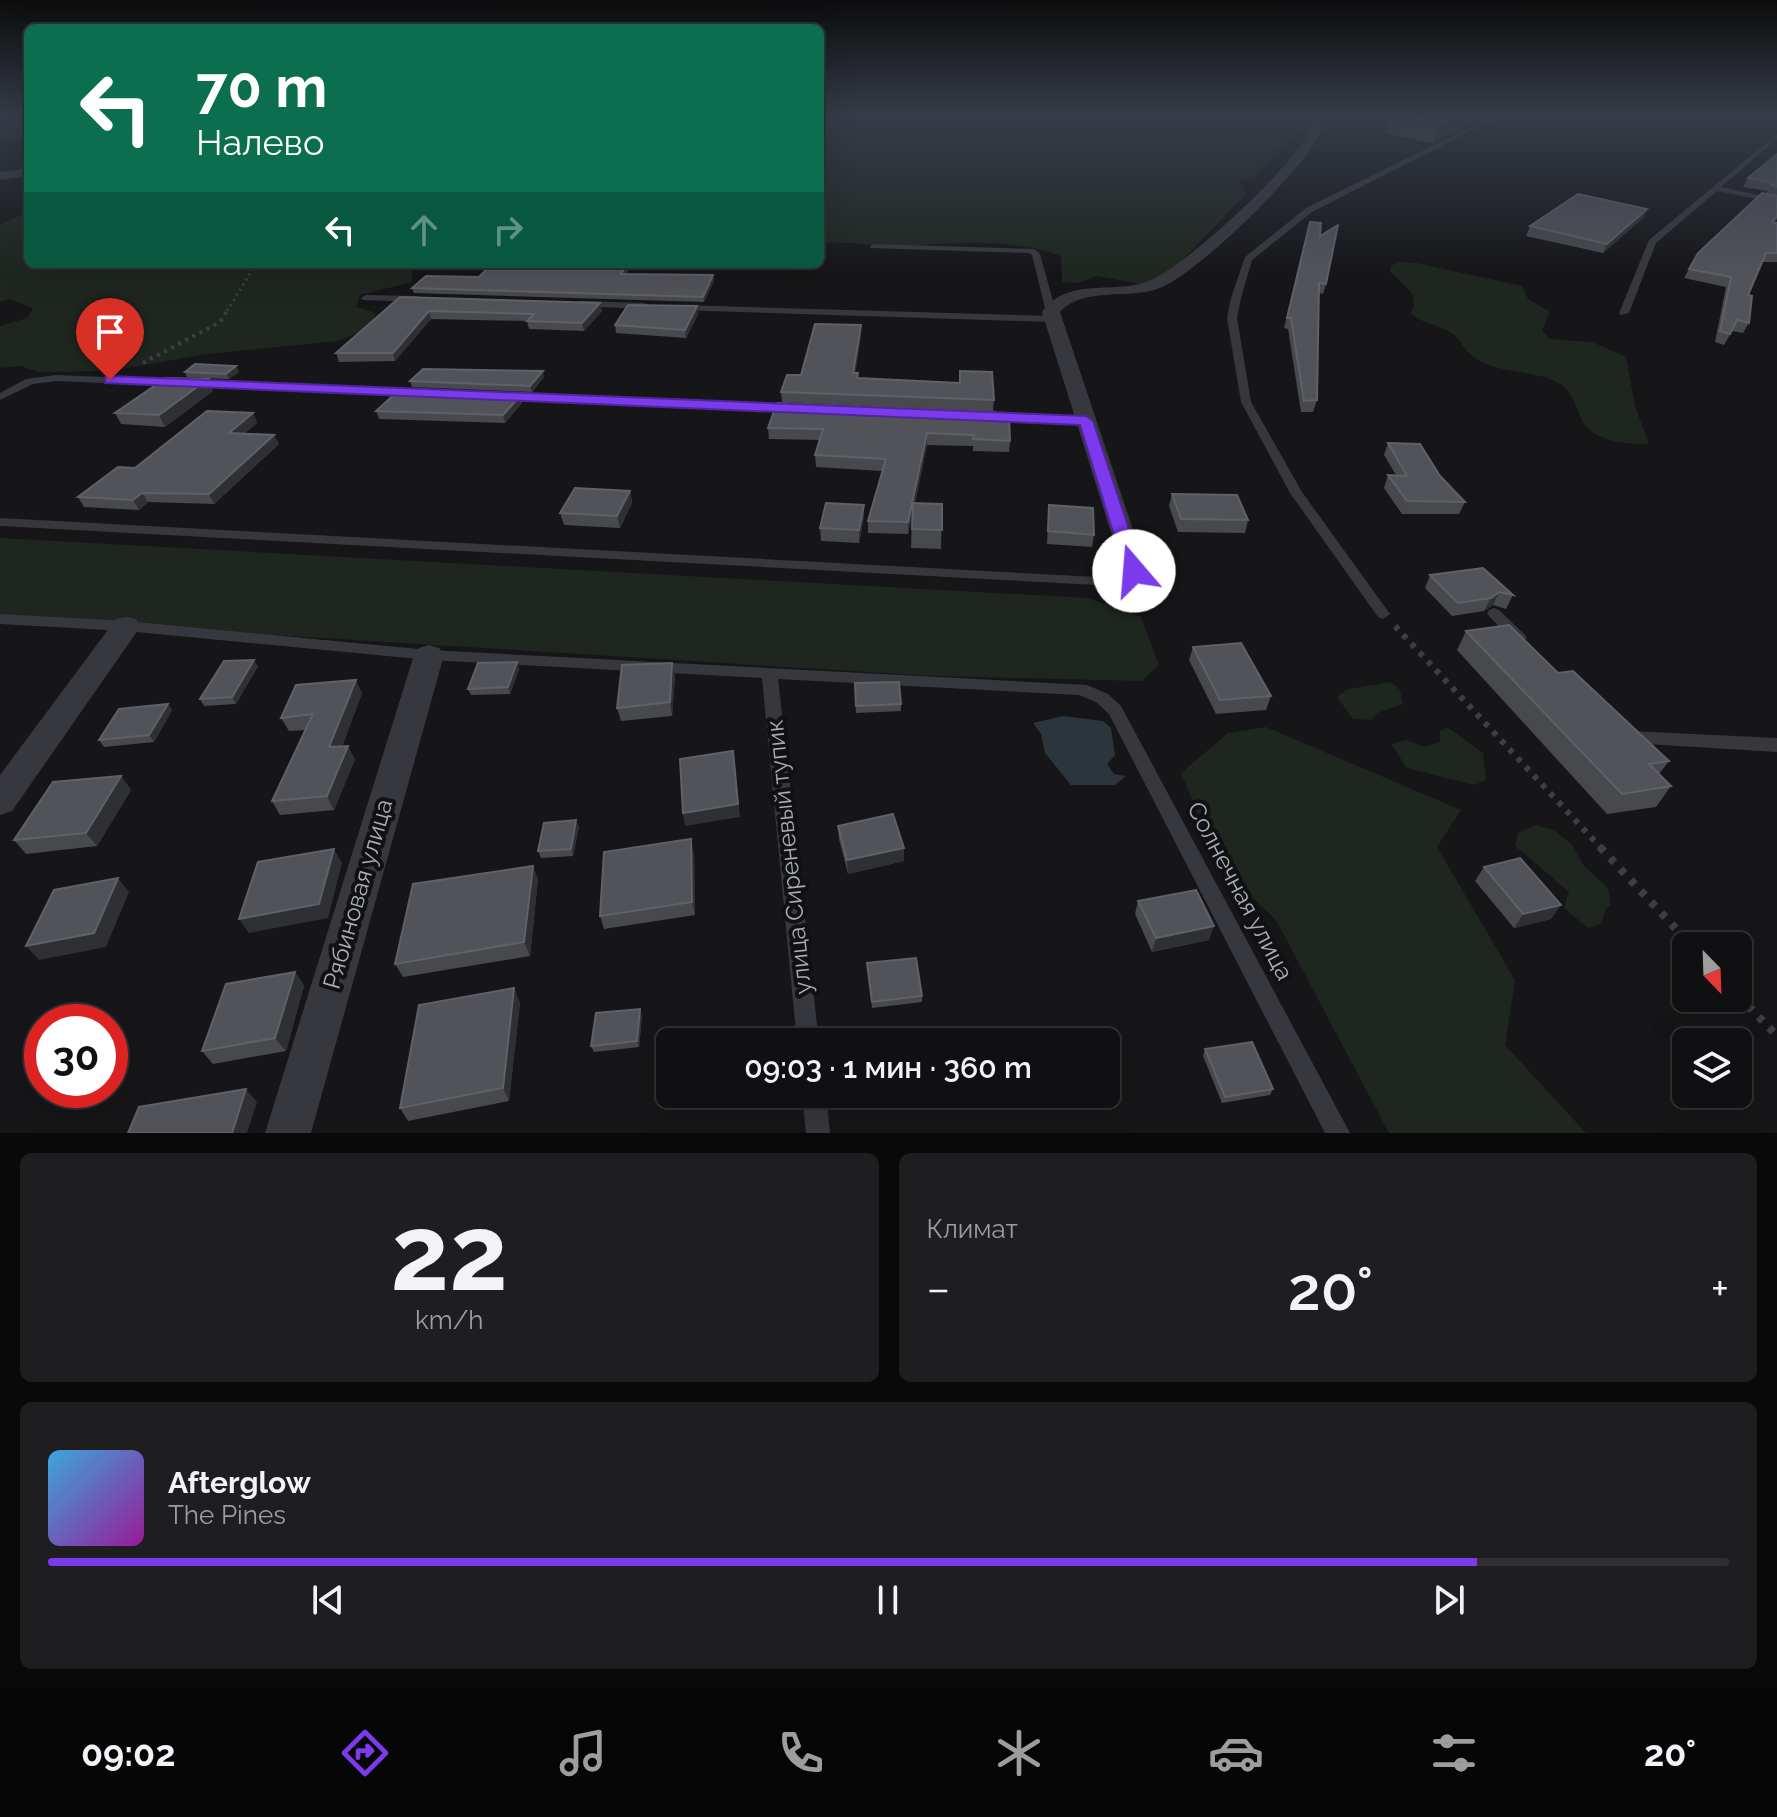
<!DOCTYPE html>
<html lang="ru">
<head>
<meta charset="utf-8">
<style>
  body { margin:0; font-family:Raleway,sans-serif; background:#1e1e20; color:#f1f3f6; height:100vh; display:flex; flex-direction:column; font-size:30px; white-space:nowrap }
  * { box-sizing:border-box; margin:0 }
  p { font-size:26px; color:#9c9d9f }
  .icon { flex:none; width:44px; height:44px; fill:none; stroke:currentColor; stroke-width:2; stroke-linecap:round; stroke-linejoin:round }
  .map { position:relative; height:1133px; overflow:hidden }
  .drawer { display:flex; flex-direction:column; gap:20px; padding:20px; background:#09090a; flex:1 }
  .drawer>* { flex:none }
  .banner { position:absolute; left:24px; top:24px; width:800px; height:244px; border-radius:12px; box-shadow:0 8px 32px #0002,0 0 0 2px #303032; background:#0b6e4f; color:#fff; overflow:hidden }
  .needle { width:52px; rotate:157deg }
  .buttons { position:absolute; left:1672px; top:932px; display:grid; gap:16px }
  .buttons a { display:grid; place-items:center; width:80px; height:80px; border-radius:12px; background:#101012; box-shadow:0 8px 32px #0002,0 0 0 2px #303032; font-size:40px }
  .speed { position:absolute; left:24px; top:1004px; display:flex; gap:16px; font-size:40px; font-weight:700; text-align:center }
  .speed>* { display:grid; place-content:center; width:104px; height:104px; border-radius:50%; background:#101012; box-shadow:0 8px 32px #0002,0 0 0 2px #303032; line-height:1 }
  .speed .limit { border:12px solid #d22; background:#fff; color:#111 }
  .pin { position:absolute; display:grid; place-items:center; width:68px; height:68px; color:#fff; margin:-82px -34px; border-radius:50% 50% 50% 0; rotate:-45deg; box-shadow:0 0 8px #0007 }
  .pin .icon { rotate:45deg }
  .me { position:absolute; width:88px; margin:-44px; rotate:342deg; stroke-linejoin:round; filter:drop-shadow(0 0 6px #0008) }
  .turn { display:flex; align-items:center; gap:28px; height:168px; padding:0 40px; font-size:36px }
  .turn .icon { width:104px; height:104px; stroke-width:2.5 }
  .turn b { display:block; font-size:56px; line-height:68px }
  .lanes { display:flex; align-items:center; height:76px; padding:0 40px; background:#0003; justify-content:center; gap:40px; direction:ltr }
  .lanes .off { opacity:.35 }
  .big { font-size:60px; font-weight:600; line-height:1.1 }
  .drawer .card { flex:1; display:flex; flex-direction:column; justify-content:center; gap:12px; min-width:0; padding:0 28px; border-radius:12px; background:#1e1e20 }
  .drawer .dial { align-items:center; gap:0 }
  .dial b { font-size:104px; line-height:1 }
  .song { display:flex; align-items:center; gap:24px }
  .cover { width:96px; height:96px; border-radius:12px; background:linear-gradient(135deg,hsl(200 70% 55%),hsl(300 70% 35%)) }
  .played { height:8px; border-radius:4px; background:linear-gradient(90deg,#7c3aed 85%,#303032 85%) }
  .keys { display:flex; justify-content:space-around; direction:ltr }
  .heat { display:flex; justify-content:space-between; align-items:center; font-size:44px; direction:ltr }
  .drawer .tiles { flex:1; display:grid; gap:20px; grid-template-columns:1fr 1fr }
  .card:last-child { grid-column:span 2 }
  .trip { position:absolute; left:656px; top:1028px; width:464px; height:80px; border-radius:12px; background:#101012; box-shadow:0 8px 32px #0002,0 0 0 2px #303032; font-weight:600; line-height:80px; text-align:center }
  .tabs { display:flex; height:128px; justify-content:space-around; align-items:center; background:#060607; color:#9c9d9f }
  .tabs .icon { width:56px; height:56px }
  .tabs .active { color:#7c3aed }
  .tabs b { font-size:36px; color:#f1f3f6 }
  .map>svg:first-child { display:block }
  .green { fill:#1e261f }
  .water { fill:#2c353c }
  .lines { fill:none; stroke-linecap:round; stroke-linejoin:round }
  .path-far3 { stroke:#3d3f44; stroke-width:3; stroke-dasharray:2 4; stroke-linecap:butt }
  .path-far2 { stroke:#3d3f44; stroke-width:4; stroke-dasharray:3 5; stroke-linecap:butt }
  .path-far1 { stroke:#3d3f44; stroke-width:6; stroke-dasharray:5 7; stroke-linecap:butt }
  .path { stroke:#3d3f44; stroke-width:8; stroke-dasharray:6 9; stroke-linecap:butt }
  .service { fill:#37383d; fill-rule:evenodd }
  .minor { fill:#37383d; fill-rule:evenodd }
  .wall { fill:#47494d }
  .shaded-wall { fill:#2f3033 }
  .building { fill:#525359; stroke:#5f6168; stroke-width:2 }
  .route { fill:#7c3aed; stroke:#51269a; stroke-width:2 }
  .labels { text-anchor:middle; stroke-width:8; stroke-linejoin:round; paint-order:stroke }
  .near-street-label { font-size:24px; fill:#a8adb8; stroke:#111113 }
</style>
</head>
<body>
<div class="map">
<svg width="1777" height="1133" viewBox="0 0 1777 1133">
  <rect width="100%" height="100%" fill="#161618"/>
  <path class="green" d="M0,116H28V137L0,140Z
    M820,116H1314L1308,130L1288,139L1253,178L1239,180L1246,194L1164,279L1140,284L1097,276L1077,283L1062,282L1061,256C1012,237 952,244 901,246C874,246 847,241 820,243Z
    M28,211V264H425L412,271V282L360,295L356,307L376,313L371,327L339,341L207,354L110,371L40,372L20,366L0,368V326L27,318L33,308L10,299L0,302V225Z
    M1399,262L1417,263L1522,286L1528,299L1550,312L1542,331L1550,339L1592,342L1626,357L1635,406L1649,444C1630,445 1599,442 1586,426C1577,415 1576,398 1565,388C1547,371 1512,374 1489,365C1461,355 1465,340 1448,331C1435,324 1421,323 1410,313L1414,307L1412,293L1390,272L1391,266Z
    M0,538L1088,598L1141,617L1159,665L1142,681L932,676L0,618Z
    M1391,682L1400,690L1403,704L1377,713L1372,720L1353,719L1337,697L1348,689Z
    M1266,727L1461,810L1437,847L1515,980L1505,1045L1586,1133H1389L1276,920L1220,866L1181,773L1228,733Z
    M1447,727L1483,753L1486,780L1474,785L1407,768L1391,744L1407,740L1424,747L1440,742V731Z
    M1535,825L1554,830L1572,845L1584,866L1608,888L1611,905L1606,908L1601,924L1588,928L1564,908L1569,892L1515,846L1518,833Z"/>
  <path class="water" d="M1063,716L1103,721L1111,728L1115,755L1107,764L1114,774L1126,776L1115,785H1071L1045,753L1041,734L1033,723Z"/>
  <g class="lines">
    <path class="path-far3" d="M227,311L256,264"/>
    <path class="path-far2" d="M143,363L220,322L228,309"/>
    <path class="path-far1" d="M1395,626L1602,849"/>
    <path class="path" d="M1600,847L1692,946
      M1738,995L1777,1036"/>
    <path class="service" d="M1493,116H1500L1312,212L1252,260L1241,298L1237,318L1251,402L1302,492L1390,614L1383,619L1378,617L1290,493L1241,402L1227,318L1231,298L1245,257L1306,208Z
      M1777,134V139L1721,187L1777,199V203L1717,191L1656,243L1629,313L1621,315L1619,313L1649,240Z
      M874,244L1034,249L1040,254L1056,312L1051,315L1046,312L1032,255L1029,253L871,248L870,246Z
      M366,295L417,296L422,299L417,302L363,300L361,298Z
      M581,301L644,303L649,306L644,309L578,306V302Z
      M681,305L1053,316L1058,319L1053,322L678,310V306Z
      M56,375L415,390L420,393L415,396L56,381L33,384L0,400V393L26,379Z
      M504,394L795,406L801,409L795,412L500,399V395Z
      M991,414L1086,418L1092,421L1086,424L987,419L985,417Z
      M0,518L1115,578L1125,576L1129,568L1134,567L1141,571L1135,582L1115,586L0,526Z
      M1494,608L1499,610L1524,634L1527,638L1524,642H1514L1489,616L1487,613L1489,610Z
      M0,614L126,621L429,650L1087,685L1108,694L1121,706L1350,1133H1325L1109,714L1096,702L1079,695L778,679L819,1042H797L762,678L429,660L126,631L0,624Z
      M1630,731L1777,738V752L1630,743L1624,742L1621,737L1624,732Z
      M802,1094H826L830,1133H806Z"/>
    <path class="minor" d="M1310,116H1320C1321,122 1323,128 1320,134C1303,170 1197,274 1160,288C1130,300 1083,286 1060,312L1147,571L1143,577H1125L1042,312C1069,275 1115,296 1151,280C1189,263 1288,171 1308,134C1311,128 1310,122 1310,116Z
      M28,168V176L0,180V172Z
      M126,617L136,619L140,626L136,633L12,811L0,815V775L116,619Z
      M429,645L439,648L444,655L311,1133H265L414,655L419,648Z"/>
  </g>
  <path class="wall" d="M1389,116H1480L1479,120L1432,143L1384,133Z
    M1777,154V219L1774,222L1777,223V262H1762L1748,295L1749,323L1743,333L1732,331L1724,345L1715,342L1726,287L1684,278L1698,253L1766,194L1768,191L1743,187L1748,178Z
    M1647,209L1643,218L1603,253L1526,236L1530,226Z
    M1310,222L1320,236L1326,284L1323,294L1319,293L1317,400L1313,412H1301L1288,329L1284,328Z
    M492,264H632L626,274L713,275L714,281L704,302L414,293L412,288L479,277Z
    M400,297L602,311L584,331L529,329L527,321L431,319L395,361L339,362L336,353Z
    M698,314L686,338L616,333L615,325Z
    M861,335L855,373L858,378L959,383L960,371L994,400L993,411L782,402L781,392L801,375Z
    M236,366L239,372L229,379L187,377L185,372Z
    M544,377L532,392L412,387L410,381Z
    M213,391L165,427L121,424L115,413Z
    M520,396L522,403L505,423L379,419L376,411Z
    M253,413L257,423L244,434L274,435L279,444L214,504L148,502L139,510L84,507L78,497L135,468Z
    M995,416L1010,441L1009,452L973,451V446L927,445L915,503L942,504L941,549L911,548L912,514L908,534L868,533V521L882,471L816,467L815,455L820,440L769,439L768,428Z
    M1388,443L1465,502L1459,514H1402L1384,488L1388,475H1396L1384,455Z
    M630,491L632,503L620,528L564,525L560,513Z
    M1172,494L1248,520L1245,533L1178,532L1169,506Z
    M864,505V517L859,543L821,541L820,528Z
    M1049,505L1094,535L1092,547L1047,544Z
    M1430,575L1513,595L1506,609L1493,605L1484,611L1452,616L1425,588Z
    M1466,631L1558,673L1669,761L1659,774L1671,786L1656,807L1607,814L1457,650Z
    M1193,647L1271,696L1266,710L1216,714L1189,660Z
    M517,662L519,669L510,694L471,695L468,689Z
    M672,663L675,676L672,716L621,721L617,708Z
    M258,666L236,704L204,706L200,699Z
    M855,683L901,704V711L856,713Z
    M362,693L342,746L355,759L334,810L280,815L272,801L305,730L289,731L281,718Z
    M168,704L172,710L154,742L104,747L99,740Z
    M121,776L131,790L97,846L26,854L14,840Z
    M838,826L904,861L848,874L839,839Z
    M579,827L573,856L541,858L538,851Z
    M694,853L695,915L604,929L600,916Z
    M1484,867L1551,919L1514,928L1475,881Z
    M538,879L530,956L403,977L395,964Z
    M1138,901L1209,940L1152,952L1135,914Z
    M867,963L922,996V1002L872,1008Z
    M295,972L304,986L286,1051L213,1064L202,1051Z
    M520,1002L509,1101L408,1121L400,1108Z
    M642,1016L639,1047L594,1052L591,1046Z
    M1205,1049L1273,1089L1270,1095L1222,1103L1203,1056Z
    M865,1094H950L867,1107Z"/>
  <path class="shaded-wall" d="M1454,116H1480L1479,120L1432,143L1439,123Z
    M1647,209L1643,218L1603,253L1607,244Z
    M627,264H632L622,279L621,274Z
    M713,275L714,281L704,302L703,297Z
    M600,303L602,311L584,331L582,323Z
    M697,306L698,314L686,338L685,330Z
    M429,311L431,319L395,361L393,353Z
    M861,325V335L854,383L853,373Z
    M236,366L239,372L229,379L226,374Z
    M543,371L544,377L532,392L530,386Z
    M208,379L213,391L165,427L159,415Z
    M520,396L522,403L505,423L503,415Z
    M253,413L257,423L233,442L229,433Z
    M927,433V445L908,534V522Z
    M274,435L279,444L214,504L209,494Z
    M630,491L632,503L620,528L617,516Z
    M142,493L148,502L139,510L133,500Z
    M864,505V517L859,543V530Z
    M1499,592L1493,605L1484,611L1491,598Z
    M254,660L258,666L236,704L232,697Z
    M517,662L519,669L510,694L508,687Z
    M672,663L675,676L672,716L670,702Z
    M356,680L362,693L337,761L329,747Z
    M168,704L172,710L154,742L149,735Z
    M348,746L355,759L334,810L327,796Z
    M735,765L740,817L685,826L683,813Z
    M121,776L131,790L97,846L86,833Z
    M576,820L579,827L573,856L571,849Z
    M691,839L694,853L695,915L692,902Z
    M904,848V861L848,874L847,860Z
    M334,849L342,863L328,918L249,933L239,919Z
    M533,866L538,879L530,956L524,942Z
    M118,878L129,892L106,947L39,960L26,946Z
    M1561,905L1551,919L1514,928L1523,914Z
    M1214,926L1209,940L1152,952L1156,938Z
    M295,972L304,986L286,1051L275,1038Z
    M514,988L520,1002L509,1101L503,1088Z
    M640,1009L642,1016L639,1047L637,1041Z
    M246,1089L257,1102L247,1133H232Z"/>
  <path class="building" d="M1399,116H1454L1439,123Z
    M1777,154V187L1771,185L1773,183L1748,178Z
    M1762,193L1777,196V216L1772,222L1777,223V253H1766L1748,295L1752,296L1749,323L1737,320L1730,334L1720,331L1731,277L1689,269L1698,253Z
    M1578,194L1647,209L1607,244L1530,226Z
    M1310,222L1321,223L1320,236L1338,225L1326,284L1319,283L1317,400L1304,401L1291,318H1287Z
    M492,264H627L621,274L713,275L703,297L412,288L426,276L479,277Z
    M400,297L600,303L582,323L527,321L534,314L429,311L393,353H336Z
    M628,305L697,306L685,330L615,325Z
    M815,324L861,325L853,373H858L857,378L960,383V371L992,372L994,400L781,392L787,375H801Z
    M195,364L236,366L226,374L185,372Z
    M423,369L543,371L530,386L410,381Z
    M166,378L208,379L159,415L115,413Z
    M398,391L520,396L503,415L376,411Z
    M777,403L995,412V416H1009L1010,441L973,439L974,435L927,433L908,522L868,521L886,459L815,455L823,429L768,428Z
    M207,411L253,413L229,433L274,435L209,494L142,493L133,500L78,497L118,467L135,468Z
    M1388,443L1420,444L1440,476L1465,502L1407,501L1388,475L1407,476Z
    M575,488L630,491L617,516L560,513Z
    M1172,494L1237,495L1248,520L1181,519Z
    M826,503L864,505L859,530L820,528Z
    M913,503L942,504V530L912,529Z
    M1049,505L1093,508L1094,535L1048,531Z
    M1483,568L1513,595L1499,592L1491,598L1458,603L1430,575Z
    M1509,625L1558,673L1573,671L1669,761L1649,764L1671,786L1622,794L1466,631Z
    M1241,643L1271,696L1220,700L1193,647Z
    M254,660L232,697L200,699L224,661Z
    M517,662L508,687L468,689L478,663Z
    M672,663L670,702L617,708L622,665Z
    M356,680L329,747L348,746L327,796L272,801L313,714L281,718L296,685Z
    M899,682L901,704L856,706L855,683Z
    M168,704L149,735L99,740L119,709Z
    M733,751L738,804L683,813L680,759Z
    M121,776L86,833L14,840L53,782Z
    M893,814L904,848L847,860L838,826Z
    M576,820L571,849L538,851L544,823Z
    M691,839L692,902L600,916L604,852Z
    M334,849L319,904L239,919L258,862Z
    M1520,858L1561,905L1523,914L1484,867Z
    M533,866L524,942L395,964L413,884Z
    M118,878L94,933L26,946L54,890Z
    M1196,890L1214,926L1156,938L1138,901Z
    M916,958L922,996L872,1002L867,963Z
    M295,972L275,1038L202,1051L226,984Z
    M514,988L503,1088L400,1108L419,1005Z
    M640,1009L637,1041L591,1046L596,1013Z
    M942,1036L943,1042H902Z
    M1252,1042L1273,1089L1225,1097L1205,1049Z
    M246,1089L232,1133H128L139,1107Z"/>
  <linearGradient id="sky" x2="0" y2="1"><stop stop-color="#0c0c0d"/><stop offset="0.42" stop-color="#363c48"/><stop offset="1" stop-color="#363c48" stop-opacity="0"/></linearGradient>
  <rect width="1777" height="274" fill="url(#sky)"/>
  <path class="route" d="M110,376L1086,416L1093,421L1143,571L1134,576L1125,571L1080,425L105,383V377Z"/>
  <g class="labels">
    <g class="near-street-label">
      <text transform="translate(789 857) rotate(-96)" y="8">улица Сиреневый тупик</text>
      <text transform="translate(1240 891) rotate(62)" y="8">Солнечная улица</text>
      <text transform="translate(358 894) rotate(-74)" y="8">Рябиновая улица</text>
    </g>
  </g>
</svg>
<div class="buttons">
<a><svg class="needle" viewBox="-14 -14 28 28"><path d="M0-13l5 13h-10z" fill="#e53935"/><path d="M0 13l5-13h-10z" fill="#9c9d9f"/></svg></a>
<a><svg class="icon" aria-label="layers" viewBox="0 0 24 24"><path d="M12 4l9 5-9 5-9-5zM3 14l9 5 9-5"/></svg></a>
</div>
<div class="speed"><div class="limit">30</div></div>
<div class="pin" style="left:110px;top:380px;background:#d93025"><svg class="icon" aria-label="arrive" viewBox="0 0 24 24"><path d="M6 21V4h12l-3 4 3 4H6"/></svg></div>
<svg class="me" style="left:1134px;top:571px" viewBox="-20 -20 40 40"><circle r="19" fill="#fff"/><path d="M0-13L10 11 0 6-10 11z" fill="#7c3aed"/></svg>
<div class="trip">09:03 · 1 мин · 360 m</div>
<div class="banner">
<div class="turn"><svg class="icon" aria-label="left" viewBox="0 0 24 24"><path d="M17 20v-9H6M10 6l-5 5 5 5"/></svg><div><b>70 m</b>Налево</div></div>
<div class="lanes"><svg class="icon" aria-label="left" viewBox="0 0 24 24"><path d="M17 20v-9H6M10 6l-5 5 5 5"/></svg><svg class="icon off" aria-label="ahead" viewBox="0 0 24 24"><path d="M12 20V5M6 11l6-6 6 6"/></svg><svg class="icon off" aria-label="right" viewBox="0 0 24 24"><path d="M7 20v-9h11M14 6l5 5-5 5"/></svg></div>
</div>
</div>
<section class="drawer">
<div class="tiles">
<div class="card dial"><b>22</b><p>km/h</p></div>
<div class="card"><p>Климат</p>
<div class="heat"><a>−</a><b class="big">20°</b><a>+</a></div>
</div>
<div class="card">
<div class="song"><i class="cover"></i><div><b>Afterglow</b><p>The Pines</p></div></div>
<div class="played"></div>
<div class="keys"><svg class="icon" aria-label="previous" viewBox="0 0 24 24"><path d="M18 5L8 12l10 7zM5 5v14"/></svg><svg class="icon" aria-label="pause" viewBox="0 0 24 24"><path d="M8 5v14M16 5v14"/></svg><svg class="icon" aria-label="next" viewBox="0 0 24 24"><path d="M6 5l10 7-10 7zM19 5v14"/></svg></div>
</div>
</div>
</section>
<nav class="tabs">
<b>09:02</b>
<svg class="icon active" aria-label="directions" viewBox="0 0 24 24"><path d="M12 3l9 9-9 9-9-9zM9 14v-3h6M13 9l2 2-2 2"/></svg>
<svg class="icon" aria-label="music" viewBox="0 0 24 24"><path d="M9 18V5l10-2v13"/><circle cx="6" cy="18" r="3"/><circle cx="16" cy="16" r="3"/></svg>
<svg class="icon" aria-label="phone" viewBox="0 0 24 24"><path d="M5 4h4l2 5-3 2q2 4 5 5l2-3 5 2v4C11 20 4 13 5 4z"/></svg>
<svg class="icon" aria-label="climate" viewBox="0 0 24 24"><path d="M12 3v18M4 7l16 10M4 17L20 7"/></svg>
<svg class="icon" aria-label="car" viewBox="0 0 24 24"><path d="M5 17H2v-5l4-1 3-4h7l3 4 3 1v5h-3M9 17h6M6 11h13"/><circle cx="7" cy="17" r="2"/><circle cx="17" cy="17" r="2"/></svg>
<svg class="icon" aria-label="filters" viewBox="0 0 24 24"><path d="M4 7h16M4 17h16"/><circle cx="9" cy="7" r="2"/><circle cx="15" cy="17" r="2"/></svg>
<b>20°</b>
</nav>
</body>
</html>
